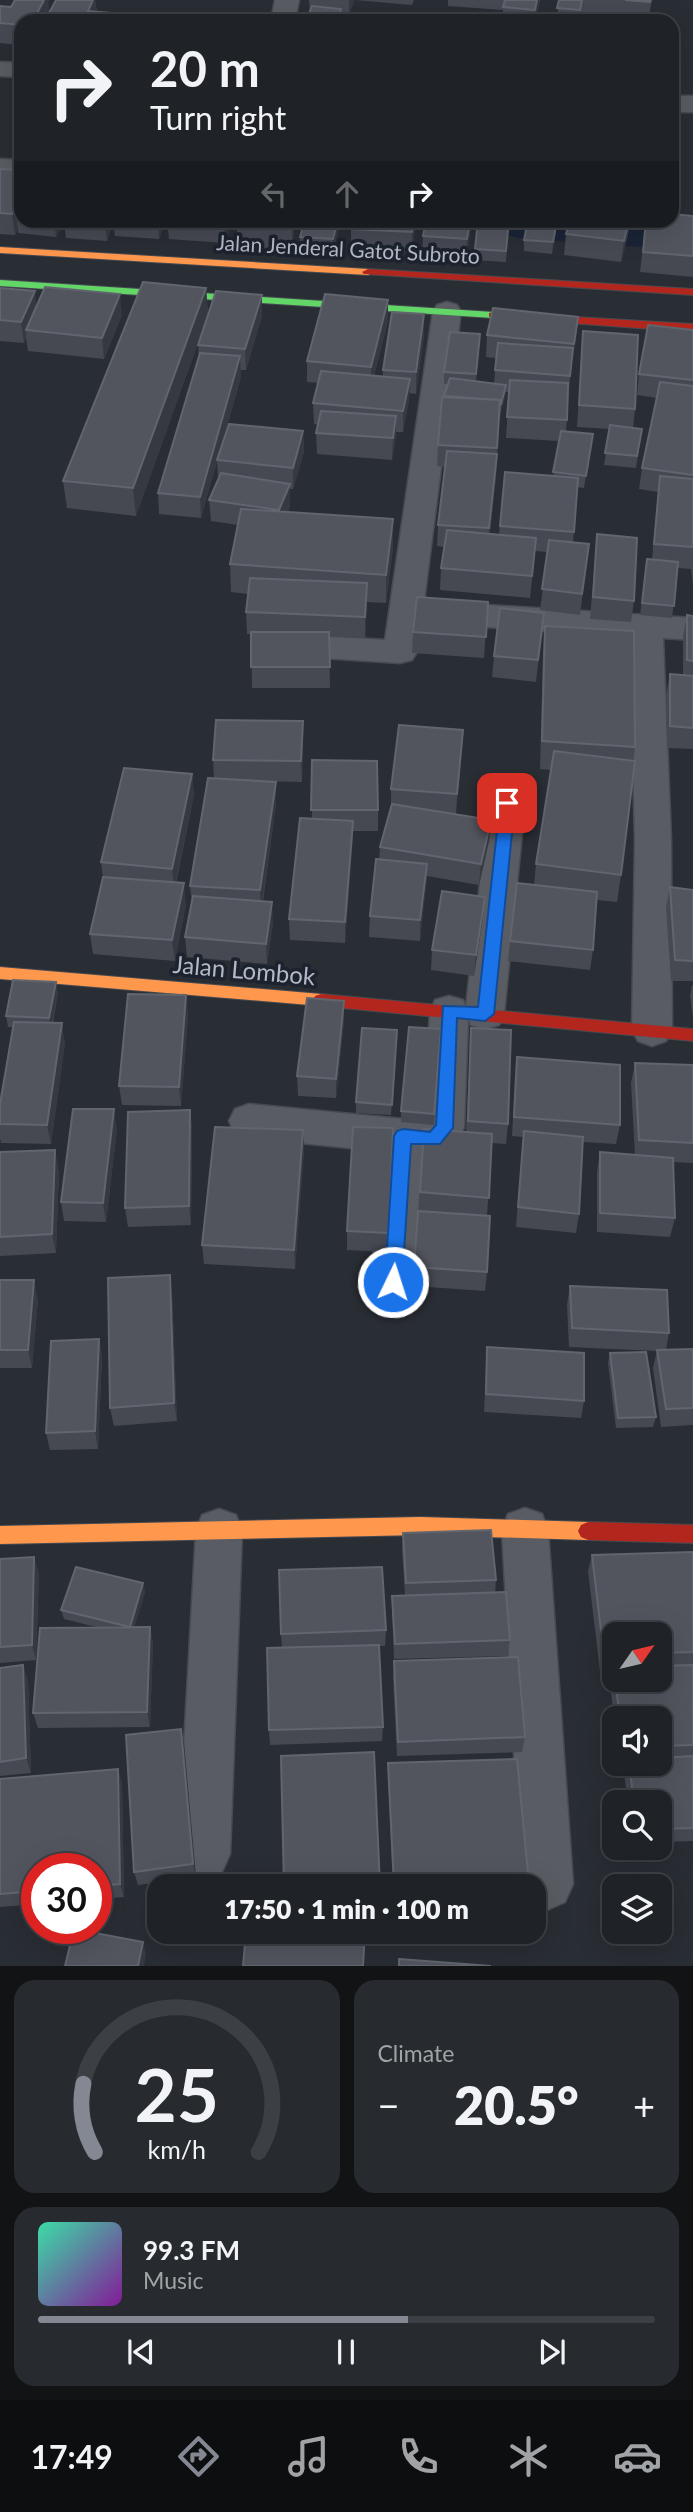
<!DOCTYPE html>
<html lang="en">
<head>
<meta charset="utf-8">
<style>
  body { margin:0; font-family:Lato,sans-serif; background:#272a2f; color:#f1f3f6; height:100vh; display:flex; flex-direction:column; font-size:26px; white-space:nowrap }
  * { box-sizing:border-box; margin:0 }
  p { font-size:23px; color:#a1a4a7 }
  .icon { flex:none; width:38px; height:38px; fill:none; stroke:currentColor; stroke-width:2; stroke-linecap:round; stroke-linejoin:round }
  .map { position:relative; height:1966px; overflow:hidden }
  .details { display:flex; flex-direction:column; gap:14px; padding:14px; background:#111315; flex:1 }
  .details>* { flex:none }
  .hud { position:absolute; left:14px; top:14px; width:665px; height:214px; border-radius:21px; box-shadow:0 7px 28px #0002,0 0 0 2px #3c3f44; background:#1f2227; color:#f1f3f6; overflow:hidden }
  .needle { width:46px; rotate:56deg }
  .fabs { position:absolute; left:602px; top:1622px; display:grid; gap:14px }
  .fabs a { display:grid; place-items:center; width:70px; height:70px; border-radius:14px; background:#1f2227; box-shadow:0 7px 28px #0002,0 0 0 2px #3c3f44; font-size:35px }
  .speed { position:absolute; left:21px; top:1853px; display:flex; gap:14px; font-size:35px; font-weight:700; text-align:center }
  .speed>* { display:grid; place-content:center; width:91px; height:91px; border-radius:50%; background:#1f2227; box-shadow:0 7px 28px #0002,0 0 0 2px #3c3f44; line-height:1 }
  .speed .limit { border:10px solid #d22; background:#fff; color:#111 }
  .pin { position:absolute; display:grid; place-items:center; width:60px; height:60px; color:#fff; margin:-30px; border-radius:14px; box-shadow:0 4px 10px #0006 }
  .me { position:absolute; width:77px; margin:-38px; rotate:4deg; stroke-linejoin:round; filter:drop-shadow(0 0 5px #0008) }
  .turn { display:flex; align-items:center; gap:24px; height:147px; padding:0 21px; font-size:32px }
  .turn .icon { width:91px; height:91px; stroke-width:2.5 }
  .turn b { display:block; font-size:49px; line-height:60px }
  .lanes { display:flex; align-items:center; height:66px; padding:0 21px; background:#0003; justify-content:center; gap:35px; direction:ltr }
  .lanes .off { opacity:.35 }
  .big { font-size:52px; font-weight:800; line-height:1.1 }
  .details .card { flex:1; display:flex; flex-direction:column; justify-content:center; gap:10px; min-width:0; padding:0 24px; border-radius:21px; background:#272a2f }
  .details .dial { align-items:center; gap:0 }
  .dial svg { height:182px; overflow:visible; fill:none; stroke:#3c3f44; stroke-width:7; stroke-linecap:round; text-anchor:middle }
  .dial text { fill:#f1f3f6; stroke:none }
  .song { display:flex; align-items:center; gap:21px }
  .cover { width:84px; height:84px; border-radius:10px; background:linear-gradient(135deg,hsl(160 70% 55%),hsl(290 70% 35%)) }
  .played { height:7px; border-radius:4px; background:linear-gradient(90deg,#838892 60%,#3c3f44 60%) }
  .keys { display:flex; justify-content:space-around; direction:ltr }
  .heat { display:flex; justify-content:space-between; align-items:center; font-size:38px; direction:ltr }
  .details .tiles { flex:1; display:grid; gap:14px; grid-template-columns:1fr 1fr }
  .card:last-child { grid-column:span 2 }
  .trip { position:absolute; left:147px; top:1874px; width:399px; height:70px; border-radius:21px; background:#1f2227; box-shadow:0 7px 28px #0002,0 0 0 2px #3c3f44; font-weight:800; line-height:70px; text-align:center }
  .tab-bar { display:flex; height:112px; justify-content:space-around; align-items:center; background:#0c0e10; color:#a1a4a7 }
  .tab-bar .icon { width:49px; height:49px }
  .tab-bar .selected { color:#838892 }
  .tab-bar b { font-size:32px; color:#f1f3f6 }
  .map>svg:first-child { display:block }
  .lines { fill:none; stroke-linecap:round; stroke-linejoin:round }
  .river { fill:#1a2436; fill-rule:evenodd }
  .street-casing { stroke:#474a51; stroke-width:3 }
  .fast-casing { stroke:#474a51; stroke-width:2 }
  .slow-casing { stroke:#474a51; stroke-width:2 }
  .jam-casing { stroke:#474a51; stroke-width:2 }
  .street { fill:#595c63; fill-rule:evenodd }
  .fast { fill:#63d668; fill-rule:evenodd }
  .slow { fill:#ff974d; fill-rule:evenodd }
  .jam { fill:#b3261e; fill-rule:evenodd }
  .wall { fill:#464952; fill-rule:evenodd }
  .shaded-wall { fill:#363941 }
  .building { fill:#52555e; stroke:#61656e; stroke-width:2 }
  .route { fill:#1a73e8; stroke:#114b97; stroke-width:2 }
  .labels { text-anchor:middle; stroke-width:7; stroke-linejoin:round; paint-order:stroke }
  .far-street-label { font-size:21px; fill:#b3b9c5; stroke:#1d232e }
  .street-label { font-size:24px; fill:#b3b9c5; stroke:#1d232e }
</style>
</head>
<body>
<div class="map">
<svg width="693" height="1966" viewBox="0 0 693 1966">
  <rect width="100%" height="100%" fill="#292d34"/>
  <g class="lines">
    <path class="river" d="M672,213L693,215V251L519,238L498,233L489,220H672Z"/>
    <g class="street-casing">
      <path id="street" d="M275,0H299L295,21H271Z
        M0,62L21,63V77L0,76Z
        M672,96H693V112H672Z
        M0,159L21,160V176L0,175Z
        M447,302L457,305L461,311L424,601L693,618V640L663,638L671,840L672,1030L666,1041L652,1046L638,1041L632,1030L635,840L630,636L421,623L417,652L412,660L400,663L277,655L265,652L260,644L265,636L277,633L385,640L433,311L437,305Z
        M507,790L520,794L525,803L504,1014L499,1025L485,1029L471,1025L468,1019L464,1128L448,1151L434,1156L422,1155L415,1282L408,1295L393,1301L378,1295L371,1282L381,1151L249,1138L235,1133L229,1121L235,1109L249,1104L424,1121L430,1011L435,1000L449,996L463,1000L466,1007L489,803L494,794Z
        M525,1508L542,1514L548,1530L573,1884L565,1902L547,1910L534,1905V1886H522L521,1884L502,1530L508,1514Z
        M219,1509L236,1515L242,1531L230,1854L222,1872L204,1880L186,1872L178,1854L196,1531L202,1515Z"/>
    </g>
    <g class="fast-casing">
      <path id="fast" d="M0,280L493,312L499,315L493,318L0,286Z"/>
    </g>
    <g class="slow-casing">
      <path id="slow" d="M0,247L368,269L374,272L368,275L0,253Z
        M0,967L321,994L327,996L329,1000L327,1004L321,1006L0,979Z
        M420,1517L588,1522L595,1525L598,1531L595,1537L588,1540L420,1535L0,1544V1526Z"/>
    </g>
    <g class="jam-casing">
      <path id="jam" d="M368,269L693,289V295L364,274L362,272Z
        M493,312L693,324V332L489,317V313Z
        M321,994L693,1029V1041L321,1006L315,1004L313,1000L315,996Z
        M588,1522L693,1525V1543L588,1540L581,1537L578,1531L581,1525Z"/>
    </g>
    <use href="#street" class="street"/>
    <use href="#fast" class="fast"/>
    <use href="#slow" class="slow"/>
    <use href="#jam" class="jam"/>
  </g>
  <path class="wall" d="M15,0H49L48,2L49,13L56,0H95L97,11L147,21H49L48,17L46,21H21V45L0,43V23Z
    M309,0H354L349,15H341V20L306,21L310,12Z
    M355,0H414L412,5Z
    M448,0H540L535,21H503V10L448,6Z
    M559,0H652L648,21H635L580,16V21H554L557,20Z
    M0,169L21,170V220H166L159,239L115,236L113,223L107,241L66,238L64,223L56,237L18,233V228L15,235L0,234Z
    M693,216V277L640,272L646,220Z
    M167,220H231L225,243L169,239Z
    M295,220L292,249L237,248V227Z
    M341,220L333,251L300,248V237Z
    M416,220L412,253L351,250V229Z
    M426,220H472L466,260L422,257L423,236Z
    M509,220L506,262L474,260L475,249Z
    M558,220L552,254L524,251V240Z
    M570,220H630L628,235L621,262L564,255L566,234Z
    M0,288L37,306L122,315L104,359L28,351L26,337L24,343L0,341Z
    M206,288L208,315L136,516L67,508L63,481Z
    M262,295V316L246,370H240L241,377L220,451L303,431L304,452L293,489H290V505L288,512L393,519V547L386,603L367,602L365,638L329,637L330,688H252L251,634H247L246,612L248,594L231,592L230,564L238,525L211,521L209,500L218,479L217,461L201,518L159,514L158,493L199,358L198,345Z
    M424,314V335L416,394L409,393V400L403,432H396L392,460L317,454L316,433L318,425L314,424L313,403L318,383L307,382V361L388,321L374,376H383V370Z
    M578,317L576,338L571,365L566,431L593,434L584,488L577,487L573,543L589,544L580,615L540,610L548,552L535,551L530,598L440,590L441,568L444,547L437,546L438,525L445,467L437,466L438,445L444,397L448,384H444V372L480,334L476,381L494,384L496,358L486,357L487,335ZM506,392H509L506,438L559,441L553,476L505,472L499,534L490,533L496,476L499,415H500L505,397Z
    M693,330V585L691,569L678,568L672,618L640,615L647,559L652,560L658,492L639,489L642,468L657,398L637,395L639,374Z
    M583,331L635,409L633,428L642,429L636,468L604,465L610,429L577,427Z
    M597,534L634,601L631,622L590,619Z
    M488,602L484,658L412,653L413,632Z
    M544,613L536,682L492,677L494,656Z
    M687,615L693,616V749L667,748L666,696L670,674L683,675V636Z
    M545,626L635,747L621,875L617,902L597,900L593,950L590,970L508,961L510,941L534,885L536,864L551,770L540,769L543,653Z
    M303,721L302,782L259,781L276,803L263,901L273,922L267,964L187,957L185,937L192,903L190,886L214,779L213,760Z
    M463,730L456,814L491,820L489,841L479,885L427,876L420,941L369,937L370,916L379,860L380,847L391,806V789Z
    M312,760L378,810V831H353L345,943L290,940L289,919L312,818Z
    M192,774L194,795L176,883L186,904L175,961L93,954L90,934L103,877L101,862Z
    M670,887L693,890V981H671L666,907Z
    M483,917L474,976L431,970L432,950Z
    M692,985H693V1018L690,996Z
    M58,993L53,1023L65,1043L51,1144L1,1143L0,1138V1104L13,1027H8L6,1016Z
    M186,995L188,1015L181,1106L122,1105L119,1086Z
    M344,1021L336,1098L298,1096L297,1076Z
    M471,1028L508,1124L506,1144L492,1143L487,1216V1272L485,1291L413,1286L424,1129L466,1132Z
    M441,1029L434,1125L401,1122V1111Z
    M397,1030L391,1115L356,1113V1102Z
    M517,1057L620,1125L616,1144L583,1142L579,1214L576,1233L516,1227L523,1137L512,1136L515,1077Z
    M635,1063L693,1065V1163L673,1162L675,1218L670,1237L597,1232V1172L600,1152L635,1155L631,1083Z
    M190,1110L192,1129L191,1225L128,1227L125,1208Z
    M393,1128L388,1252L347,1250V1231Z
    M117,1129L106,1222L64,1221L61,1202Z
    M303,1130L304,1150L295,1269L204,1264L202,1245Z
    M0,1152L59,1170L56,1253L0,1256Z
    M0,1280L38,1299L32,1368H0Z
    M570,1286L669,1333L666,1350L693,1349V1425L661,1427L653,1368L657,1351L569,1347L567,1305Z
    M172,1293L177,1421L114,1426L110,1408Z
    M99,1339L102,1357L98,1449L50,1450L46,1433Z
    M487,1347L584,1401L581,1418L484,1412L486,1365Z
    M610,1353L656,1417L653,1427L616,1428L608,1363Z
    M403,1533L496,1580L495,1593L510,1640L507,1656L394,1659L392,1612V1596H405L402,1549Z
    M693,1552V1841L660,1842V1802H628L624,1773L627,1764H660V1718L614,1719L610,1683L613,1670L600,1671L588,1571L592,1555ZM614,1634H660V1680H614Z
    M34,1557L39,1574L36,1660L0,1663V1559Z
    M143,1583L145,1592L134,1628L150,1627L153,1643L150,1727L38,1728L33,1713L100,1628L64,1619L61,1610Z
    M386,1630L385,1646H379L383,1727L382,1741L270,1745L269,1730L282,1648L281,1634Z
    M394,1661L525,1737L522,1752L397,1756L393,1677Z
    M0,1668L28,1680L31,1773L0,1776Z
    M184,1743L196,1877L138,1885L134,1872Z
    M388,1763L529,1884L528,1886H393L388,1777Z
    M0,1779L122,1783L124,1897L96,1899V1869H37V1904L0,1907Z"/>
  <path class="shaded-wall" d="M44,0H48L49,15L46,21H33Z
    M93,0H95L97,16L88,11Z
    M349,0H354L349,15Z
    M537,0H540L535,21H534Z
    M21,190V213L15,212L18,228L15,235L12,214Z
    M54,220H64V223L56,237Z
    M105,220H113L107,241Z
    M158,220H166L159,239Z
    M224,220H231L225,243L224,222Z
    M292,220H295L292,249Z
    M338,220H341L333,251V239Z
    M414,220L416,221L412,253V232Z
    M470,220H472L466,260L467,239Z
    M557,220H558L552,254L553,242Z
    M629,220L628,235L621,262L624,241Z
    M206,288L208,315L136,516L133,488Z
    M35,291L37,312L26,330V337L24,343L21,322Z
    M120,294L122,315L104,359L102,338Z
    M262,295V316L246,370L245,349Z
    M388,300V321L371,388V367Z
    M424,314V335L416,394V372Z
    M578,317L576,338L572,365L574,344Z
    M240,356L241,377L201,518L200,497Z
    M410,379L409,400L403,432V411Z
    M506,385L505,397L500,415L501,404Z
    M396,416V438L392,460L393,438Z
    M303,431L304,452L293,489V468Z
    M593,434L592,446L584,488Z
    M497,454L496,476L488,550L489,528Z
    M290,484V505L280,532L279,510Z
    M393,519V547L386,603V575Z
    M367,583V605L365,638V617Z
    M303,721V742L302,782L301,761Z
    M463,730L462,751L456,815L457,794Z
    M192,774L194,795L174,889L172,869Z
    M276,782V803L261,911L260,890Z
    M491,820L489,841L479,885L481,864Z
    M353,821V841L345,943V922Z
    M427,864L426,885L420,941V920Z
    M184,883L186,904L175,961L172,940Z
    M485,897L483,917L474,976L476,955Z
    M272,902L273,922L267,964L266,944Z
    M56,982L58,993L51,1029L49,1018Z
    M186,995L188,1015L181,1106L179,1087Z
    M344,1001V1021L336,1098V1079Z
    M62,1023L65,1043L51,1144L47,1125Z
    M114,1109L117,1129L106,1222L103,1203Z
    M190,1110L192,1129L191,1225L189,1206Z
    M303,1130L304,1150L295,1269L294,1250Z
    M55,1150L59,1170L56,1253L52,1234Z
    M170,1275L172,1293L177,1421L174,1403Z
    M34,1280L38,1299L32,1368L28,1350Z
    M99,1339L102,1357L98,1449L95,1431Z
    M34,1557L39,1574L36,1660L32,1645Z
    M143,1583L145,1592L132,1635L130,1627Z
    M150,1627L153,1643L150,1727L147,1712Z
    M23,1665L28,1680L31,1773L26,1758Z
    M181,1729L184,1743L196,1877L193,1864Z
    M118,1769L122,1783L124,1897L120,1884Z
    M143,1942L146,1954L144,1966H138Z"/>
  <path class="building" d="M15,0H44L33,21H21V25L0,23V6L11,7Z
    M56,0H93L88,11L147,16L145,21H52L54,16L48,15Z
    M505,0H537L535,10L503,7Z
    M559,0H582L580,10L557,8Z
    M625,0H651L650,2Z
    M312,6L341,9L337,19L358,21H306Z
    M508,17L535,19V21H507Z
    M0,169L21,170V190L12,214L0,213Z
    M21,202V213L15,212Z
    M672,214L693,216V256L643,252L646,220H672Z
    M237,220H292V228L237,227Z
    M305,220H338L333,239L300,237Z
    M352,220H414L412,232L351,229Z
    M426,220H470L467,239L423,236Z
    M478,220H509L506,251L475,249Z
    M528,220H557L553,242L524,240Z
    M570,220H629L624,241L566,234Z
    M143,282L206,288L133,488L63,481Z
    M45,287L120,294L102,338L26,330Z
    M0,288L35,291L21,322L0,320Z
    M216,291L262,295L245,349L198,345Z
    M325,294L388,300L371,367L307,361Z
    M493,308L578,317L574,344L487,335Z
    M392,312L424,314L416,372L383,370Z
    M648,325L693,330V380L639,374Z
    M583,331L638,335L635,409L579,405Z
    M450,332L480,334L476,374L444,372Z
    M498,343L573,348L570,376L495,370Z
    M200,353L240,356L200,497L158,493Z
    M321,371L410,379L403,411L313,403Z
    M450,378L506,385L501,404H500V400L444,396Z
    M510,380L568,383L567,420L507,417Z
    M660,382L693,386V475L642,468Z
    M442,397L500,400L497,448L438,445Z
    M321,411L396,416L393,438L316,433Z
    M229,424L303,431L293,468L217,460Z
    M610,425L642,429L637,456L605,453Z
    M561,431L593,434L586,476L553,472Z
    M447,451L497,454L489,528L438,525Z
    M505,472L578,478L574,532L500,526Z
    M221,473L290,484L279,510L209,500Z
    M660,476L693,479V547L654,544Z
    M241,509L393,519L386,575L230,564Z
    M447,530L536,538L532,576L441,568Z
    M597,534L637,538L634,601L593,597Z
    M549,540L589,544L582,594L542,589Z
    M647,559L678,562L674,606L642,603Z
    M250,578L367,583L365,617L246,612Z
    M417,597L488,602L486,637L413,632Z
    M500,608L544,613L538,660L494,656Z
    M687,615L693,616V661L687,660Z
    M545,626L634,631L635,747L542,741Z
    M251,632H329L330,667H251Z
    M670,674L693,676V728L670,726Z
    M216,720L303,721L301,761L213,760Z
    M399,725L463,730L457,794L391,789Z
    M554,751L635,761L621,875L536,864Z
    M312,760L377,761L378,810H311Z
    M124,768L192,774L172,869L101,862Z
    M208,778L276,782L260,890L190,886Z
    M392,804L491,820L481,864L380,847Z
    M300,818L353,821L345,922L289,919Z
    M376,859L427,864L420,920L370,916Z
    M103,877L184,883L172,940L90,934Z
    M517,883L597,892L593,950L510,941Z
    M670,887L693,890V961L675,960Z
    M442,891L485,897L476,955L432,950Z
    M193,896L272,902L266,944L185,937Z
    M13,980L56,982L49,1018L6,1016Z
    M128,994L186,995L179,1087L119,1086Z
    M307,998L344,1001L336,1079L297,1076Z
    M14,1022L62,1023L47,1125L0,1124V1104Z
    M409,1027L441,1029L434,1114L401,1111Z
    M362,1028L397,1030L392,1105L356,1102Z
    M471,1028L511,1030L508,1124L468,1121Z
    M517,1057L620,1065V1125L514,1117Z
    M635,1063L693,1065V1143L639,1140Z
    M73,1109H114L103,1203L61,1202Z
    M190,1110L189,1206L125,1208L128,1112Z
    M215,1127L303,1130L294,1250L202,1245Z
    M353,1127L393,1128L389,1233L347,1231Z
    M424,1129L492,1134L489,1198L420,1192Z
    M524,1131L583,1137L579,1214L518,1207Z
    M55,1150L52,1234L0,1237V1152Z
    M600,1152L673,1158L675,1218L600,1213Z
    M418,1211L490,1216L487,1272L414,1267Z
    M170,1275L174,1403L110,1408L108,1278Z
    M0,1280H34L28,1350H0Z
    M570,1286L667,1290L669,1333L572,1328Z
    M99,1339L95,1431L46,1433L51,1341Z
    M487,1347L584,1353V1401L486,1394Z
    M693,1349V1408L666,1409L657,1350Z
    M646,1352L656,1417L618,1418L610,1353Z
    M491,1530L496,1580L406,1583L403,1533Z
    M693,1552V1652L660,1653V1634H614V1655L604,1656L592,1555Z
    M34,1557L32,1645L0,1647V1559Z
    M76,1567L143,1583L130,1627L61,1610Z
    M382,1567L386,1630L281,1634L279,1570Z
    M506,1592L510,1640L395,1644L392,1596Z
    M150,1627L147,1712L33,1713L40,1628Z
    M379,1645L383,1727L269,1730L267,1648Z
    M518,1657L525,1737L398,1742L394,1661Z
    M23,1665L26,1758L0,1762V1668Z
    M693,1665V1745L660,1746V1718H620L615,1680H660V1666Z
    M181,1729L193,1864L134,1872L126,1735Z
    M374,1752L380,1886H284L281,1756Z
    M693,1756V1828L660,1829V1802H634L629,1764H660V1758Z
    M517,1759L529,1884L461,1886H394L388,1763Z
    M118,1769L120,1884L96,1886V1869H37V1891L0,1894V1779Z
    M74,1929L143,1942L138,1966H65Z
    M246,1932H365L363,1966H243Z
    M399,1959L491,1966H399Z"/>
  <path class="route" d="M507,798L515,803L494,1014L485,1021L457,1018L453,1128L440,1144H411L402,1282L400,1288L393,1290L387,1288L385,1282L394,1136L397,1131L403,1129L430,1132L436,1125L443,1006L478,1007L500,803Z"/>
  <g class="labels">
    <g class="far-street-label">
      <text transform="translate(348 250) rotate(3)" y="7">Jalan Jenderal Gatot Subroto</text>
    </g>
    <g class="street-label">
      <text transform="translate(244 971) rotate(5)" y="8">Jalan Lombok</text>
    </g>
  </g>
</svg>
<div class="fabs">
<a><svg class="needle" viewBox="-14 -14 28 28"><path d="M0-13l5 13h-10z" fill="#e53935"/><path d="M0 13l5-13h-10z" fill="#a1a4a7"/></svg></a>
<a><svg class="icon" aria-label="sound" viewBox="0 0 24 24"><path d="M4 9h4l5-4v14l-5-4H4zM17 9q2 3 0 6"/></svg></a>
<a><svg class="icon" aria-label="search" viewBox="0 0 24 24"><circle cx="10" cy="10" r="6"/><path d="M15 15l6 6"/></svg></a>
<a><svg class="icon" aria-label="layers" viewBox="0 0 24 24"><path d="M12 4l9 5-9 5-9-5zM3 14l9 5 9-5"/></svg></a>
</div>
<div class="speed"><div class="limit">30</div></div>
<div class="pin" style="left:507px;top:803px;background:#d93025"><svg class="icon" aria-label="arrive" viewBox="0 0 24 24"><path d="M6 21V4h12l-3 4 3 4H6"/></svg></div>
<svg class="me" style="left:393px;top:1282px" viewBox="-20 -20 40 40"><circle r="17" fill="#1a73e8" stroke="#fff" stroke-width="3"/><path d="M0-11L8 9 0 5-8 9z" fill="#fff"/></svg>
<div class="trip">17:50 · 1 min · 100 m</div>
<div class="hud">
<div class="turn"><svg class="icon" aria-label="right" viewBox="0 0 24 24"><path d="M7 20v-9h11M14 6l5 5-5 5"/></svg><div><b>20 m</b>Turn right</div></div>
<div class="lanes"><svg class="icon off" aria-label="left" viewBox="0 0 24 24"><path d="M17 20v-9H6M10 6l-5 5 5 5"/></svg><svg class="icon off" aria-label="ahead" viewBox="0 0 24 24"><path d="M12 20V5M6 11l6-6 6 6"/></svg><svg class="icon" aria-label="right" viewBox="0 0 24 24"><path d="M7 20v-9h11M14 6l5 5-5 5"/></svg></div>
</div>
</div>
<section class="details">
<div class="tiles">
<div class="card dial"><svg viewBox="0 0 100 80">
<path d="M14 69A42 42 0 1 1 86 69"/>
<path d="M14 69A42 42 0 0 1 9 39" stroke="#838892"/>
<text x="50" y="56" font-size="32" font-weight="700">25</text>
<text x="50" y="72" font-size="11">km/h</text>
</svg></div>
<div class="card"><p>Climate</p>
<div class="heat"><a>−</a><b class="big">20.5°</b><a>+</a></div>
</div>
<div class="card">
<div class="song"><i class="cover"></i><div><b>99.3 FM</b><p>Music</p></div></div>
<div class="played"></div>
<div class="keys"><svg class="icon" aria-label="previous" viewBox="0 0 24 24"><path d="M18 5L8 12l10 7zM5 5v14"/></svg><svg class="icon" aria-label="pause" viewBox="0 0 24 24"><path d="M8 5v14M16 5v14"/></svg><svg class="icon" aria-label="next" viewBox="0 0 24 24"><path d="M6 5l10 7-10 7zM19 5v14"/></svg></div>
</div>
</div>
</section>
<nav class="tab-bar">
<b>17:49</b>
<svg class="icon selected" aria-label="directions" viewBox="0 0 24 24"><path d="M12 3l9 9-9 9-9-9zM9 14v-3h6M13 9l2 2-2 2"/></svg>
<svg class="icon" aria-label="music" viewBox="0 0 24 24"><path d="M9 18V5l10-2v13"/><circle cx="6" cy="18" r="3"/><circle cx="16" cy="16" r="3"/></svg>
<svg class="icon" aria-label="phone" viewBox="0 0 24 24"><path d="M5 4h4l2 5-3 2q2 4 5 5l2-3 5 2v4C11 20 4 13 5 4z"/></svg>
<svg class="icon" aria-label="climate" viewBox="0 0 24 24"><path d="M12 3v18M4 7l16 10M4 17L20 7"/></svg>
<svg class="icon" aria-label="car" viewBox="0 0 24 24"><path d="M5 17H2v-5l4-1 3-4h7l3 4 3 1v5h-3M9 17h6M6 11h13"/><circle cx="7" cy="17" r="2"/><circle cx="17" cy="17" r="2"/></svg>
</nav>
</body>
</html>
